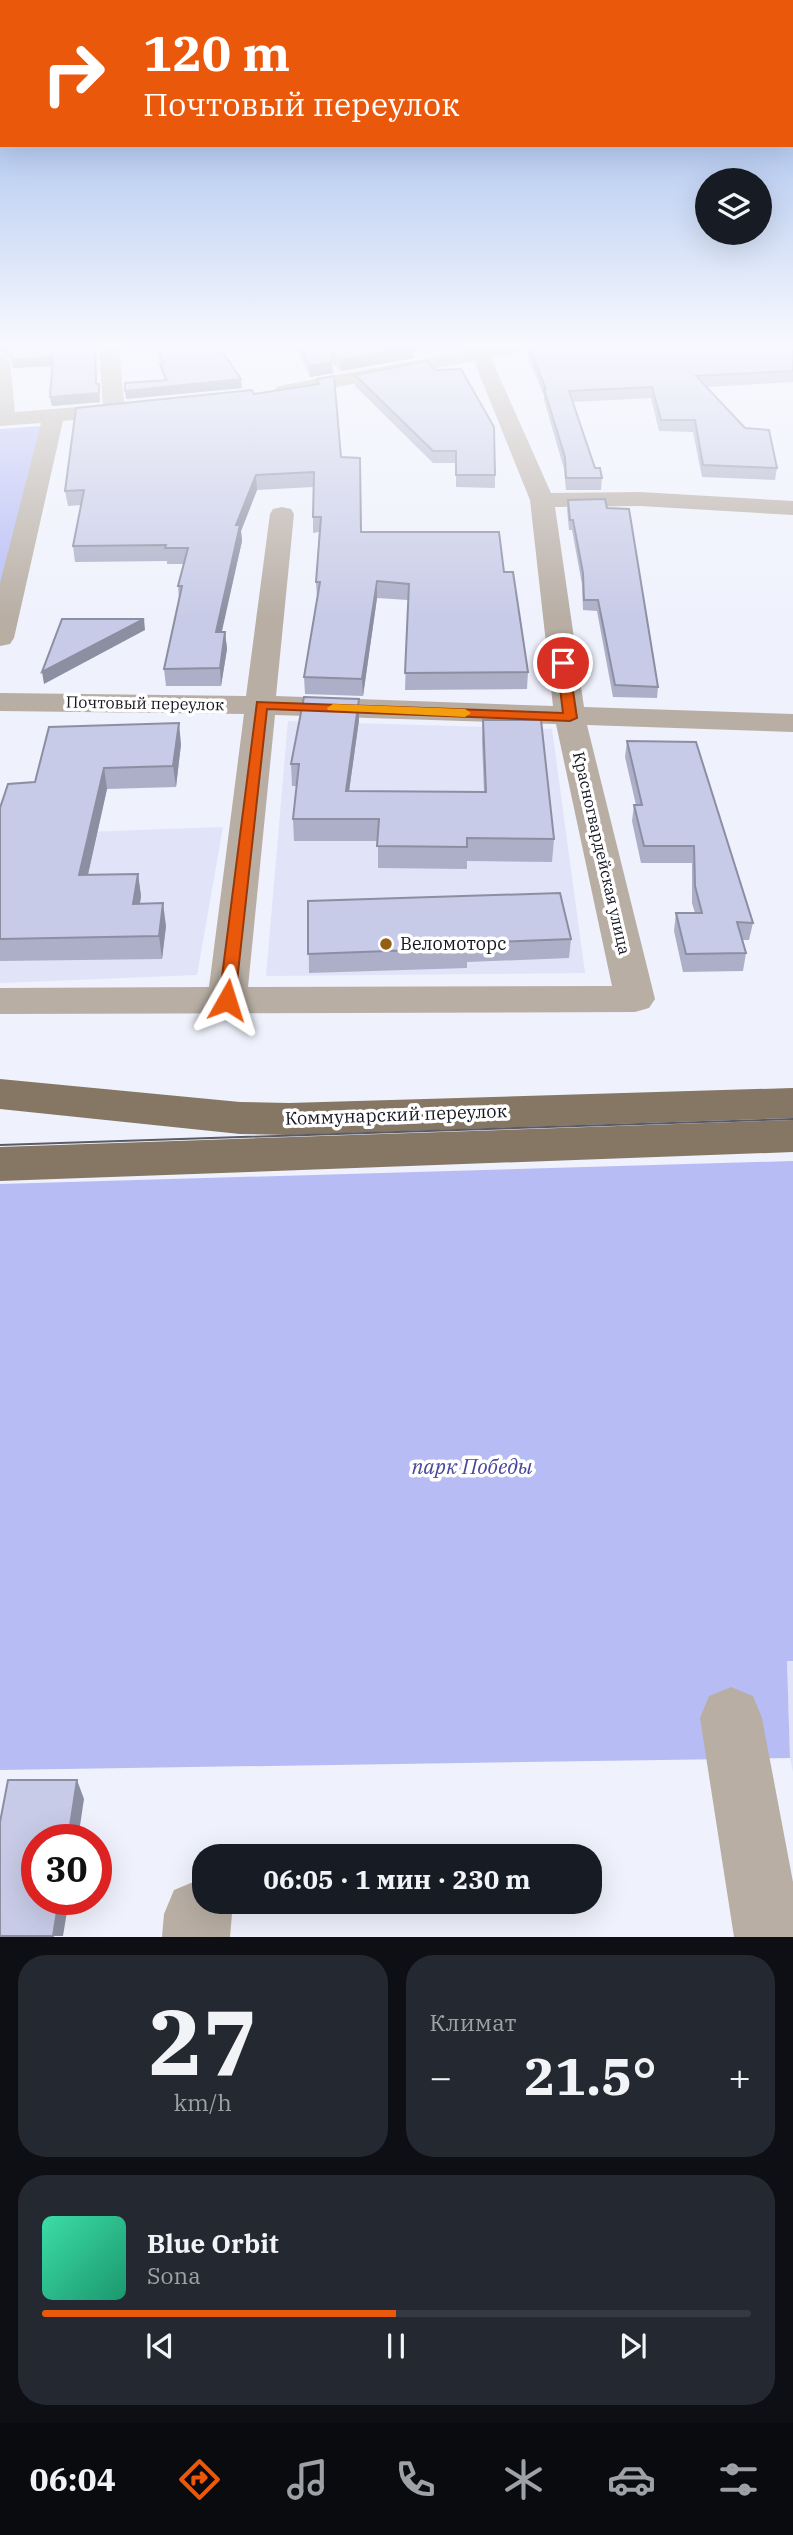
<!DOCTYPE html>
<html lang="ru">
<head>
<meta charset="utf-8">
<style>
  body { margin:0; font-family:"IBM Plex Serif",serif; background:#242831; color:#f1f3f6; height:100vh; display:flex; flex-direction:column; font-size:26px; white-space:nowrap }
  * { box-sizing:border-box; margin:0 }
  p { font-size:23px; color:#9ea1a6 }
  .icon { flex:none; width:38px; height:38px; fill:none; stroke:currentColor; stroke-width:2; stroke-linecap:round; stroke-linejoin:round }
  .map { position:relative; height:1937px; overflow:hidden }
  .side { display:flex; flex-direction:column; gap:18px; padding:18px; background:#0d0f14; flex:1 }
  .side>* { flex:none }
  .hud { position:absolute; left:0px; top:0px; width:794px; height:147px; box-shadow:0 7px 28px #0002; background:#ea580c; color:#fff; overflow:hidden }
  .buttons { position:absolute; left:695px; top:168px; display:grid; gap:14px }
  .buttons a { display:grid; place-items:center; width:77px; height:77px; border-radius:50%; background:#171b24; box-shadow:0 7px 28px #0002; font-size:35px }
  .speed { position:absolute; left:21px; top:1824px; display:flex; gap:14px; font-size:35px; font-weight:700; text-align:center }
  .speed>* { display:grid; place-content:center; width:91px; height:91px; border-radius:50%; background:#171b24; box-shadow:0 7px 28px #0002; line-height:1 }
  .speed .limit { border:10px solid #d22; background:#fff; color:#111 }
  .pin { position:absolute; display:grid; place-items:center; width:60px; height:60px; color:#fff; margin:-30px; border:4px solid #fff; border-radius:50%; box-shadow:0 2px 7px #0007 }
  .me { position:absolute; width:77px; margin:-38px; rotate:6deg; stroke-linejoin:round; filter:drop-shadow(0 0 5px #0008) }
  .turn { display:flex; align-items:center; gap:24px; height:147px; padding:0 28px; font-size:32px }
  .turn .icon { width:91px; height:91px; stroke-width:2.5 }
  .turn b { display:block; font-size:49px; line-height:60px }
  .big { font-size:52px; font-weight:700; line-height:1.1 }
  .side .tile { flex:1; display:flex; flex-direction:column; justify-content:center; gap:10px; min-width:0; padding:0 24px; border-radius:28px; background:#242831 }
  .side .dial { align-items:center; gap:0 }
  .dial b { font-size:91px; line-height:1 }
  .song { display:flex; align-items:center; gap:21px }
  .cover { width:84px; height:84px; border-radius:10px; background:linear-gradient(135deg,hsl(160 70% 55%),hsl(160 70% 35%)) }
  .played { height:7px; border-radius:4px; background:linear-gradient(90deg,#ea580c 50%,#363941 50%) }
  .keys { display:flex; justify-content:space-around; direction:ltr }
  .heat { display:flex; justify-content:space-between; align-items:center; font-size:38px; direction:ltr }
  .side .tiles { flex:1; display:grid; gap:18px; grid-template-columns:1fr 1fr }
  .tile:last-child { grid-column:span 2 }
  .trip { position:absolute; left:192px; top:1844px; width:410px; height:70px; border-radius:28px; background:#171b24; box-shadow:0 7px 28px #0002; font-weight:700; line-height:70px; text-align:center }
  .menu { display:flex; height:112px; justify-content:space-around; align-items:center; background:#090b0e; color:#9ea1a6 }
  .menu .icon { width:49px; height:49px }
  .menu .current { color:#ea580c }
  .menu b { font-size:32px; color:#f1f3f6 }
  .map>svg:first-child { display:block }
  .built { fill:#e1e3f9 }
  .green { fill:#b7bdf4 }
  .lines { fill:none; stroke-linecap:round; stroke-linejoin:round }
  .minor { fill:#b8aea4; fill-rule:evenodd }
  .major { fill:#867664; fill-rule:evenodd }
  .tram { stroke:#595b65; stroke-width:2 }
  .wall { fill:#acafc7 }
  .shaded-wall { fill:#8c8ea2 }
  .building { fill:#c8cbe7; stroke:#8c8ea2; stroke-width:2 }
  .route { fill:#ea580c; stroke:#983908; stroke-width:2 }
  .slow { fill:#f59e0b }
  .poi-dot { fill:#945f14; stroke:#fff; stroke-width:2.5 }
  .labels { text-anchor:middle; stroke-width:7; stroke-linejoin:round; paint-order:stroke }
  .far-street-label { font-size:16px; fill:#151620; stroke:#fff }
  .poi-label { font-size:18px; fill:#151620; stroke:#fff; text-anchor:start }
  .street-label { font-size:18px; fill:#151620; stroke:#fff }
  .near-park-label { font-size:21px; font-style:italic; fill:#48479c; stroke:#fff }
</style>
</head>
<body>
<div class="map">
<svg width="793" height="1937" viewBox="0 0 793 1937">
  <rect width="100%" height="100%" fill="#eff1fc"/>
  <path class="built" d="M288,721L552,729L585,973L266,976Z
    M223,827L197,975L0,983V835Z
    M787,1661H793V1772L790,1758Z"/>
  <path class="green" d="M41,426L0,585V429Z
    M793,1161V1661H787L790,1758L0,1770V1184Z"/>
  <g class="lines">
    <path class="minor" d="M99,347H119L124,403L134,405L137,409L134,413L127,415L63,421L14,638L10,644L0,646V583L41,423L0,426V354L10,360L15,412L103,405Z
      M464,347H527L524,351L491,358L551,493L640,492L793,501V515L640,506L555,507L584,707L793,714V732L587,725L655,999L649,1008L635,1012L0,1014V988L209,987L244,714L0,711V693L246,696L270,514L273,509L282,507L291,509L294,514L276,696L553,706L530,500L474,361L284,397L277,395L274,391L277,387L284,385L466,351ZM275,715L556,724L612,986L248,987Z
      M731,1687L753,1696L762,1718L793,1882V1937H734L700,1718L709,1696Z
      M198,1880L205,1883V1902H227L232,1914L230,1937H162L164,1914L174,1890Z"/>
    <path class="major" d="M0,1079L240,1102L289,1103L793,1088V1118L289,1135L240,1134L0,1109Z
      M793,1120V1152L0,1181V1147Z"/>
    <path class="tram" d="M0,1145L793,1119"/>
  </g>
  <path class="wall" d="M0,347H96L97,384L100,402L52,406L50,397L53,366L13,368L11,358L0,352Z
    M154,347H219L242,388L126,399L165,380L161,372L160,364H162Z
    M296,347H413L414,358L341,371L332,363L333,373L310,377Z
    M527,347H793V382L706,387L777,468L775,480L702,477L693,432L659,431L651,398L573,402L595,468L602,478L601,490H566L564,469L544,400V396L526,352Z
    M355,375L495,475V488L456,487V463H433L355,386Z
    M334,376L341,457L361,532L504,572L528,672L527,689L405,690L408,600L377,598L363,696L305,694L304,677L317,598L316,582L319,532L313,533V487L257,490L241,531L242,541L221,632H225L227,649L221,686H166L164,669L179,599L178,586L184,564H167V561L75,562L73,546L81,505L68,506L65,491L254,394L317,384V379Z
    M568,500L607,508L658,687L657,698L613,697L597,611L583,610L582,584L572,530H569L567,509Z
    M359,699V720L349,791L484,792L482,741L483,720L554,839L552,862L467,861V869L378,868V841H294L293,819L297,786H292L291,764Z
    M627,741L753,923L749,940H742L746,953L743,971L683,972L674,931L676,913H695L692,903V863H641L632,821L634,805H636L625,757Z
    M181,744L176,787L107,789L88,874H138L141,896L140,904L166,926L162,959L0,961V808L35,782Z
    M308,901L571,939L569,958L467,962V968L309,973Z"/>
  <path class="shaded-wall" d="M414,347V358L341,371L340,360Z
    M53,357L54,366L13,368L12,360Z
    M332,362L333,373L310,377V366Z
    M241,379L242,388L126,399L125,391Z
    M99,384L100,402L52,406L50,397Z
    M256,475L257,490L241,531L242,541L218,649L216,632L236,525Z
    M377,581V598L363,696L362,679Z
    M144,619L145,630L44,684L42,672Z
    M225,632L227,649L221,686L220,668Z
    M359,699V720L346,813V791Z
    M179,723L181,744L176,787L173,766Z
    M104,768L107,789L83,897L79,875Z
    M138,874L141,896L136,926L133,904Z
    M163,903L166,926L162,959L159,936Z
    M77,1780L84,1799L78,1839H68Z
    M59,1899H69L63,1936H53Z"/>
  <path class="building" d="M4,347H95L96,384H99V393L50,397L53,357L12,360L10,350Z
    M157,347H219L241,379L125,391V383L167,380L160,364L164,363Z
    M301,347H414L340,360L331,351L332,362L310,366Z
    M529,347H793V371L696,376L745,428L769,430L777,468L703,465L695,420H661L652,387L569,391L595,468H600L602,478H566L565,457L544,389H546Z
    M427,361L435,370L461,369L494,427L495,475H456V451H433L355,375Z
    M334,376L341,457L360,458L361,532H499L504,572H513L528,672L405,673L409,584L377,581L362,679L304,677L320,582H316L321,517H313L314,472L256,475L236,525H240L216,632H225L220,668L164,669L182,586H178L188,548H165L166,545L73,546L84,490L65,491L76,408L252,390L254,394L319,384L317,379Z
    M605,499L607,508L629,509L658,687L615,685L598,600H584L583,573L573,520H570L568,500Z
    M62,619H144L42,672Z
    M304,697L359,699L346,791L486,792L483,720H541L554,839L467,838V847L377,846L379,819H293L299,764H291Z
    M179,723L173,766L104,768L79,875L138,874L133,904L163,903L159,936L0,939V808L8,784L35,782L49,727Z
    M627,741L696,742L753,923L737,922L746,953L686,954L676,913H702L695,886L694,846H644L634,805H642Z
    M560,893L571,939L467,943L468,948L308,954V901Z
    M8,1780H77L68,1839H37V1899H59L53,1936H0V1822Z"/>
  <linearGradient id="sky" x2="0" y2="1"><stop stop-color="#89ace8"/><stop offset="0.56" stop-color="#f8f9fe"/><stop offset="1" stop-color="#f8f9fe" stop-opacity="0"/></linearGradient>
  <rect width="793" height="618" fill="url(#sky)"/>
  <path class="route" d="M563,659L569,663L577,718L570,721L267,709L235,1000L233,1004H222L219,1000L257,702L563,713L557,663Z"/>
  <path class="slow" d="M333,704L465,709L471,713L465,717L328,710L327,708Z"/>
  <circle class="poi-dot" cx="386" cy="944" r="7"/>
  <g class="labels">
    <g class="far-street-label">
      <text transform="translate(145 703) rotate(1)" y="6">Почтовый переулок</text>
      <text transform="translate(602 853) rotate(77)" y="6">Красногвардейская улица</text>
    </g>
    <g class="poi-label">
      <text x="400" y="950">Веломоторс</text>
    </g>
    <g class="street-label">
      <text transform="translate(396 1115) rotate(-2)" y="6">Коммунарский переулок</text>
    </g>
    <g class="near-park-label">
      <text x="472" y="1474">парк Победы</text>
    </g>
  </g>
</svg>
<div class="buttons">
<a><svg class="icon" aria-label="layers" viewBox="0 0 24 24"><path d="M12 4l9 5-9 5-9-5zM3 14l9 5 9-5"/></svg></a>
</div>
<div class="speed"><div class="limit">30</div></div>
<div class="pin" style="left:563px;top:663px;background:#d93025"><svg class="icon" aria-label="arrive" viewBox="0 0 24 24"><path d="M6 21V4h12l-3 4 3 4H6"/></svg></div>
<svg class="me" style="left:227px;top:1000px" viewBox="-20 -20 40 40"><path d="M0-17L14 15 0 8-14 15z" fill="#ea580c" stroke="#fff" stroke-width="4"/></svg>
<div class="trip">06:05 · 1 мин · 230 m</div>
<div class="hud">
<div class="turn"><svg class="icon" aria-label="right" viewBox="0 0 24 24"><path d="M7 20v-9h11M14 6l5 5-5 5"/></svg><div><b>120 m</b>Почтовый переулок</div></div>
</div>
</div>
<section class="side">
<div class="tiles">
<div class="tile dial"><b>27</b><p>km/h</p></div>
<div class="tile"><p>Климат</p>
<div class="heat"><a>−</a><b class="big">21.5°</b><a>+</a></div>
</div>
<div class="tile">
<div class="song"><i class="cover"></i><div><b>Blue Orbit</b><p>Sona</p></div></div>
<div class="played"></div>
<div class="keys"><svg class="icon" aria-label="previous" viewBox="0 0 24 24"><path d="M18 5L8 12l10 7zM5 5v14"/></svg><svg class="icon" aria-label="pause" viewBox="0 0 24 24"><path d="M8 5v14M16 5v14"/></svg><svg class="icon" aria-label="next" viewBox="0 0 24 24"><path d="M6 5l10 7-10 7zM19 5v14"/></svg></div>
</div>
</div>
</section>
<nav class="menu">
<b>06:04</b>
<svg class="icon current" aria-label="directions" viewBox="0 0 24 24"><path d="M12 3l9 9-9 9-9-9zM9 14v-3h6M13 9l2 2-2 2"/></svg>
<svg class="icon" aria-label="music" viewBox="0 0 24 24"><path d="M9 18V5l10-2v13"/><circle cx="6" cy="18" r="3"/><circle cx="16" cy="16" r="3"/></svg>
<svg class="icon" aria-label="phone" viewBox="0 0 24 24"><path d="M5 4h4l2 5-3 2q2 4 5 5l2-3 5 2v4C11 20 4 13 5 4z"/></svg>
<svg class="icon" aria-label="climate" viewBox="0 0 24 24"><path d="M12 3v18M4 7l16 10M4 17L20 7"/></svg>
<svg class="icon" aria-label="car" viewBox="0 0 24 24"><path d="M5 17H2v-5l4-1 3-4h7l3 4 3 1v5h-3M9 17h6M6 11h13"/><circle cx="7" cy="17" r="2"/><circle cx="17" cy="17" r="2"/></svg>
<svg class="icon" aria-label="filters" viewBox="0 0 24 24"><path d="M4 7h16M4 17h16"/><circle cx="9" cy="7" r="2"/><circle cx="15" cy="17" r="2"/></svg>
</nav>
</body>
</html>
